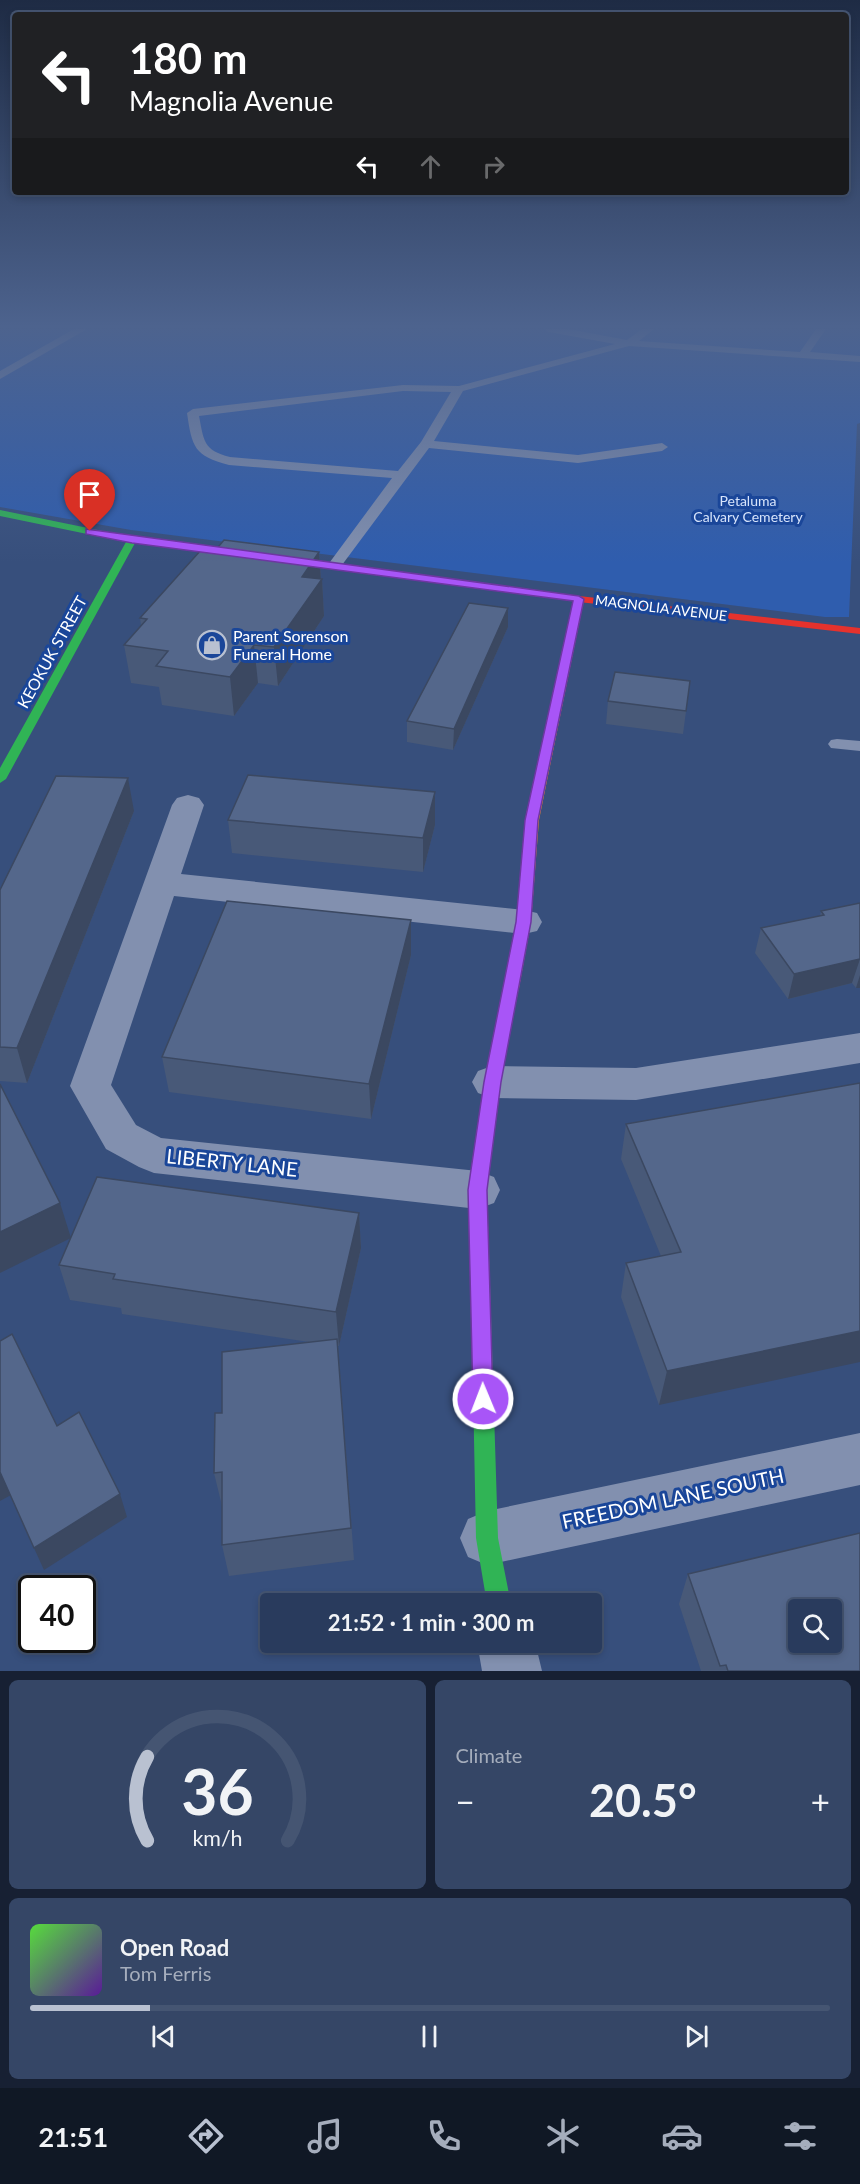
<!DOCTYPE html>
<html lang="en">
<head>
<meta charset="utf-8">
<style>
  body { margin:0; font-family:Lato,sans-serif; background:#354666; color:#f1f3f6; height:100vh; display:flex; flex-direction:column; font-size:22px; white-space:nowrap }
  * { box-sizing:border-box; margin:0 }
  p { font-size:20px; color:#a5adbc }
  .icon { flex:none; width:33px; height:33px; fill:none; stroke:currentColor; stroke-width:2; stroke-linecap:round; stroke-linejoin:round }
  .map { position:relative; height:1671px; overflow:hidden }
  .side { display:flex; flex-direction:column; gap:9px; padding:9px; background:#172033; flex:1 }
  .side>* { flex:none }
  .guide { position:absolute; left:12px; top:12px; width:837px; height:183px; border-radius:6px; box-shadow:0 3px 9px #0003,0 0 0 2px #455572; background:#202124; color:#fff; overflow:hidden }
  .controls { position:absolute; left:788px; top:1599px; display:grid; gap:12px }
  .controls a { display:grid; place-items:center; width:54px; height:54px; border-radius:6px; background:#293b5d; box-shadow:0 3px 9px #0003,0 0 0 2px #455572; font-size:30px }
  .speed { position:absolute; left:18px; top:1575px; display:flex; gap:12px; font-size:30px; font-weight:700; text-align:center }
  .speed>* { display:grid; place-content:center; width:78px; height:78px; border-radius:50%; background:#293b5d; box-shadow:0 3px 9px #0003,0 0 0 2px #455572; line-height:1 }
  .speed .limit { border:3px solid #111; border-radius:9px; background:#fff; color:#111 }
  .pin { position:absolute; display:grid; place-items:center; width:51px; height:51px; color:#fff; margin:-62px -26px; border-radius:50% 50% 50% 0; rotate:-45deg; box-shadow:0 0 6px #0007 }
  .pin .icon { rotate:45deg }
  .me { position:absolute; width:66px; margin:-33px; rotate:359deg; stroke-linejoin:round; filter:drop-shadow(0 0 4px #0008) }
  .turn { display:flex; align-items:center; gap:21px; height:126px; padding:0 18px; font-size:27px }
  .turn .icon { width:78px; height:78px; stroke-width:2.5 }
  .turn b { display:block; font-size:42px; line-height:51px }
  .lanes { display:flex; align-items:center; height:57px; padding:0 18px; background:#0003; justify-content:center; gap:30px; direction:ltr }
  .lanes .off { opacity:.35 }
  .big { font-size:45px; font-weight:700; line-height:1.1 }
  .side .tile { flex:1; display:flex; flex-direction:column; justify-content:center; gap:9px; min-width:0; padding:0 21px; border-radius:9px; background:#354666 }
  .side .dial { align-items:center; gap:0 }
  .dial svg { height:156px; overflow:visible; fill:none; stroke:#455572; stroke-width:7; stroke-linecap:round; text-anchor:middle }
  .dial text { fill:#f1f3f6; stroke:none }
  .song { display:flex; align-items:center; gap:18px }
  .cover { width:72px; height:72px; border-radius:9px; background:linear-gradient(135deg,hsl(110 70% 55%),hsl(270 70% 35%)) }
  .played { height:6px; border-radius:3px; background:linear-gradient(90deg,#b9c1d1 15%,#455572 15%) }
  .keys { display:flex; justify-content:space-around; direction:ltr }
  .heat { display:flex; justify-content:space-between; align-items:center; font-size:33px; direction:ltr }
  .side .tiles { flex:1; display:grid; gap:9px; grid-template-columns:1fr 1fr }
  .tile:last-child { grid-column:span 2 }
  .trip { position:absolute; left:260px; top:1593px; width:342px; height:60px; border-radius:6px; background:#293b5d; box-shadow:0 3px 9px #0003,0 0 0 2px #455572; font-weight:700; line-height:60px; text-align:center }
  .dock { display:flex; height:96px; justify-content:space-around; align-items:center; background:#101825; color:#a5adbc }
  .dock .icon { width:42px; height:42px }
  .dock .current { color:#b9c1d1 }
  .dock b { font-size:27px; color:#f1f3f6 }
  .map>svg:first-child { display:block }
  .green { fill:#2f5dae }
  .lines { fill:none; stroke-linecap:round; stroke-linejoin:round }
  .lane { fill:#8290af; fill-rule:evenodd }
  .street { fill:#8290af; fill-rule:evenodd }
  .fast { fill:#30b455; fill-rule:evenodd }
  .slow { fill:#ff9f0a; fill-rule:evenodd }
  .jam { fill:#e5322d; fill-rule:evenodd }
  .wall { fill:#485978 }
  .shaded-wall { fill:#3b4861 }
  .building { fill:#54678b; stroke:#3b4861; stroke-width:1.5; fill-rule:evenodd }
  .route { fill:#a855f7; stroke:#6d37a1; stroke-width:1.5 }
  .labels { text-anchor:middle; stroke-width:6; stroke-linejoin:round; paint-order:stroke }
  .far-park-label { font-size:14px; fill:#d7e4fb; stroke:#1a4699 }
  .far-street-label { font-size:14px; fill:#fff; stroke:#1a4699 }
  .poi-label { font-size:16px; fill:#fff; stroke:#1a4699; text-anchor:start }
  .street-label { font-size:16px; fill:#fff; stroke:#1a4699 }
  .near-street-label { font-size:20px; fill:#fff; stroke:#1a4699 }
</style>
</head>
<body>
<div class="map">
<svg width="860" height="1671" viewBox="0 0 860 1671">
  <rect width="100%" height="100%" fill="#374f7c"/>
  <path class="green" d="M0,329H860V423L857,424L849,617H825L131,530L0,507Z"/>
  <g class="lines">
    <path class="lane" d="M74,329H87L0,379V371Z
      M544,329H568L627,340L642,329H654L639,341L800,352L816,329H826L810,352L860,356V362L629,346L463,391L434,441L578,455L662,443L668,447L662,451L578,463L429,448L339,569L334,570L327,566L392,478L229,465C194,456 192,447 187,413L193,409L403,385L459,386L615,344L549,332ZM403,391L451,392L421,442L398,471L230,457C203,450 204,441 199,416Z
      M837,739L860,741V751L831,748L828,744L831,740Z"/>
    <path class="street" d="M188,795L199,798L204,805L181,874L524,910L537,913L542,922L537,931L524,934L174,896L111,1085L136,1125L161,1138L478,1171L494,1177L500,1190L494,1203L478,1209L154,1173L139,1167L106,1149L70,1086L172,805L177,798Z
      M860,1033V1063L636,1100L492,1098L478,1093L472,1082L478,1071L492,1066L636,1068Z
      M860,1433V1485L487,1565L468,1557L460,1538L468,1519L487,1511Z
      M477,1642H535L542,1671H482Z"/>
    <path class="fast" d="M0,510L132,537L422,575L427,578L422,581L135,543L6,779L0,783V768L126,542L0,516Z
      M511,982L516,984L519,988L500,1082L487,1190L498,1538L511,1604H487L476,1538L469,1190L484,1082L503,988L506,984Z"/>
    <path class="slow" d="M579,596L584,599L539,820L531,922L519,988L516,992H506L503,988L517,922L525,820L574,599Z"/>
    <path class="jam" d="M422,575L579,596L860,628V634L579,602L418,580V576Z"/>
  </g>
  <path class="wall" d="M214,552H319L321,579H322L324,616L278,686L258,683L234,716L162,705L159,687L131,683L124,645L141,626L140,618Z
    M508,608V627L453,750L407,742V721Z
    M690,681L683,734L606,724L608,701Z
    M435,792V825L423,872L232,853L228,820Z
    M134,811L27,1083L0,1081V890Z
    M860,903V988H856L852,983L788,999L755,953L761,928L820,916L821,911Z
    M411,920V955L371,1119L169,1092L162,1057Z
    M860,1083L659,1405L621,1297L626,1263L661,1256L621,1159L626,1124Z
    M359,1213L361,1248L339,1346H338L354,1560L229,1576L222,1545V1506L214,1473L222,1413L309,1342L122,1314L121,1308L70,1300L59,1265Z
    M688,1574L860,1671H701L679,1604Z"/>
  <path class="shaded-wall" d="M319,552L321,581L322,579L324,616L278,686L274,647L302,577Z
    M508,608V627L453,750L454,729Z
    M254,645L258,683L234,716L230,677Z
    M128,778L134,811L27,1083L17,1048Z
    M435,792V825L423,872V838Z
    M411,920V955L371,1119L369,1084Z
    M860,959L852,983L788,999L794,974Z
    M860,975V988H856Z
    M60,1203L71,1238L0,1273V1232Z
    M359,1213L361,1248L339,1346L336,1312Z
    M860,1331V1362L659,1405L667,1371Z
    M0,1472L11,1495L0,1501Z
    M120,1494L127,1517L44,1570L34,1548Z"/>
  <path class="building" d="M224,540L319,552L302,577L322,579L274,647L254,645L230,677L156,666L168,651L124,645L147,619L140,618L201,550L214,552Z
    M469,603L508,608L454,729L407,721Z
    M615,672L690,681L686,711L608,701Z
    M248,775L435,792L423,838L228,820Z
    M56,776L128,778L17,1048L0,1047V890Z
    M227,901L411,920L369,1084L162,1057Z
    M860,903V959L794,974L761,928L824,915L821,911Z
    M860,1083V1331L667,1371L626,1263L681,1252L626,1124Z
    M0,1084L60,1203L0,1232Z
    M97,1177L359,1213L336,1312L113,1279L115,1274L59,1265Z
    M12,1334L57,1426L79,1412L120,1494L34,1548L0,1472V1341Z
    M337,1339L351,1528L222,1545V1472L214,1473L215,1413H222V1352Z
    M860,1533V1671H728L726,1665L720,1666L688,1574ZM798,1610H831V1642H798Z"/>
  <linearGradient id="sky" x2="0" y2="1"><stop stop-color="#1e2b44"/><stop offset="0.58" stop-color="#4d638e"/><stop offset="1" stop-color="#4d638e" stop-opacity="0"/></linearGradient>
  <rect width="860" height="563" fill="url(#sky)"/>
  <path class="route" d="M86,529L579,596L584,599L538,820L531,922L501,1082L487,1190L493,1399L490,1406L483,1409L476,1406L473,1399L468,1190L484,1082L516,922L525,820L573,601L132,543L86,534Z"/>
  <defs>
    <g id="shop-ring" transform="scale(1.5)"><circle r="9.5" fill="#1a4699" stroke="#b9c1d1" stroke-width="1.5"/><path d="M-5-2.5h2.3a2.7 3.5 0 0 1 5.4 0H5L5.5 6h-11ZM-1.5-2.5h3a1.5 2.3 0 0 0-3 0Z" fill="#b9c1d1"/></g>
  </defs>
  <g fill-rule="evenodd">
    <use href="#shop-ring" x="212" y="645"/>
  </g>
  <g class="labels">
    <g class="far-park-label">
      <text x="748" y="506">Petaluma<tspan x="748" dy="16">Calvary Cemetery</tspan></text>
    </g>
    <g class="far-street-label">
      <text transform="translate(661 608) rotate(7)" y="5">MAGNOLIA AVENUE</text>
    </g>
    <g class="poi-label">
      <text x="233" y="642">Parent Sorenson<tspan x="233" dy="18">Funeral Home</tspan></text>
    </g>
    <g class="street-label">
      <text transform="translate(52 652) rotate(-61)" y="6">KEOKUK STREET</text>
    </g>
    <g class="near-street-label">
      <text transform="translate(232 1163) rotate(6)" y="7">LIBERTY LANE</text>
      <text transform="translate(673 1499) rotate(-12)" y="7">FREEDOM LANE SOUTH</text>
    </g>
  </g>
</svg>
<div class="controls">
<a><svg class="icon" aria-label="search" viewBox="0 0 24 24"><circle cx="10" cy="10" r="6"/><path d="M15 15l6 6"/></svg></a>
</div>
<div class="speed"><div class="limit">40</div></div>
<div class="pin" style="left:90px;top:531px;background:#d93025"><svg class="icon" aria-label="arrive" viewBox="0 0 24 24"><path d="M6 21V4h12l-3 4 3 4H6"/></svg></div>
<svg class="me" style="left:483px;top:1399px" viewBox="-20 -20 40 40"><circle r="17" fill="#a855f7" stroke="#fff" stroke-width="3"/><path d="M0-11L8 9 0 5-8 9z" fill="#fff"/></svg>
<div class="trip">21:52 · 1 min · 300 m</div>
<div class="guide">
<div class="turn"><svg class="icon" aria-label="left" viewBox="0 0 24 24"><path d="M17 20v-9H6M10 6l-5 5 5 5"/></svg><div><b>180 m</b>Magnolia Avenue</div></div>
<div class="lanes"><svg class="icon" aria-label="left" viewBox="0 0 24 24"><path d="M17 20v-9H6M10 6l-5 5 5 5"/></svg><svg class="icon off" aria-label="ahead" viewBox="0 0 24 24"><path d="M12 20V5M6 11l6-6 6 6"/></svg><svg class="icon off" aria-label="right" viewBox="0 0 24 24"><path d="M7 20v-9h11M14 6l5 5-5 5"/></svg></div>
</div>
</div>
<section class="side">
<div class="tiles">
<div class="tile dial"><svg viewBox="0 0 100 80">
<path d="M14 69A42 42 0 1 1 86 69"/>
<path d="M14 69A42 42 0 0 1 14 26" stroke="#b9c1d1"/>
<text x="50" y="56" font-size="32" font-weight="700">36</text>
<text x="50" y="72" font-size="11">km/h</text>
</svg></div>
<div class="tile"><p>Climate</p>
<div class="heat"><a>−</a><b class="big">20.5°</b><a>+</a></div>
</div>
<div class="tile">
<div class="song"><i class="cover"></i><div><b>Open Road</b><p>Tom Ferris</p></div></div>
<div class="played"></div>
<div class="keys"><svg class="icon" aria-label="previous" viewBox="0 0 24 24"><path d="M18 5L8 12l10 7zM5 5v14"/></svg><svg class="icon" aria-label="pause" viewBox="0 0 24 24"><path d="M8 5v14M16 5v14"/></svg><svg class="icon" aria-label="next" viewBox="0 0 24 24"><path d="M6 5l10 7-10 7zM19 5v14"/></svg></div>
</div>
</div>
</section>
<nav class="dock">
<b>21:51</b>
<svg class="icon current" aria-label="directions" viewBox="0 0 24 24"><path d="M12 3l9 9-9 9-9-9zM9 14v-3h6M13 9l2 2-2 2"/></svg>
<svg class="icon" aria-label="music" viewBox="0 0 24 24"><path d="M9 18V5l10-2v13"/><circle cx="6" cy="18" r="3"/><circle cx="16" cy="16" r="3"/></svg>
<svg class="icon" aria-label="phone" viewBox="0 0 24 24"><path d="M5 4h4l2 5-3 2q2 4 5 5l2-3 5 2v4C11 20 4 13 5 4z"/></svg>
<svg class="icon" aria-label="climate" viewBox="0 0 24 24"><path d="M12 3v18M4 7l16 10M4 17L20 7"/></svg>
<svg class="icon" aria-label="car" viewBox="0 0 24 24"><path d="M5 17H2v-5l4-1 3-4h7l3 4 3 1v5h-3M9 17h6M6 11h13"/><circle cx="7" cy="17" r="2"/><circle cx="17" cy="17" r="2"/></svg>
<svg class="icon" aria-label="filters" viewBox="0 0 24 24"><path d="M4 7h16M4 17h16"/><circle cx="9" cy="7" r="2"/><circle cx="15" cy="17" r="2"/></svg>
</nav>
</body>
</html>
